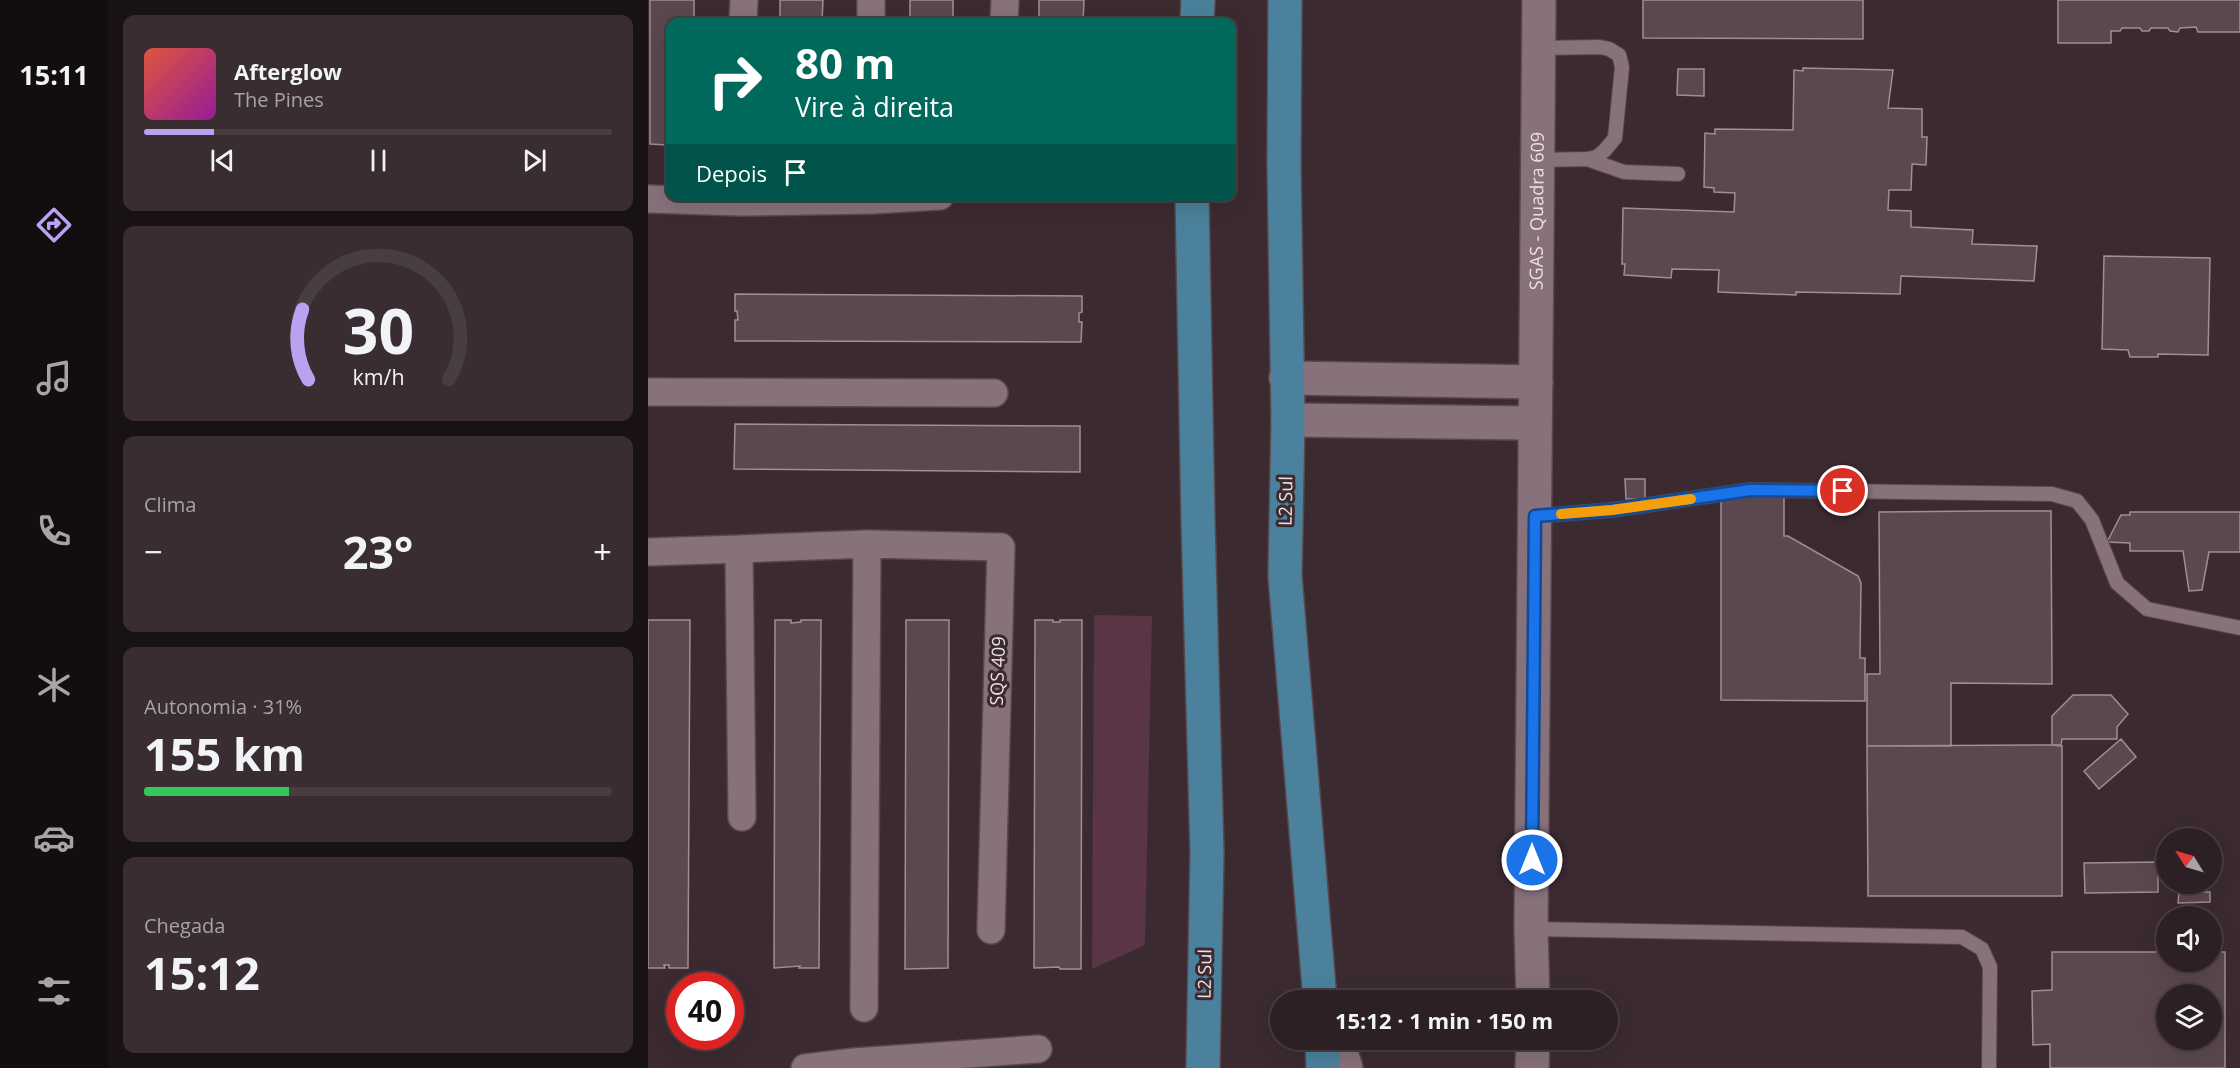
<!DOCTYPE html>
<html lang="pt">
<head>
<meta charset="utf-8">
<style>
  body { margin:0; font-family:"Open Sans",sans-serif; background:#392d32; color:#f1f3f6; height:100vh; display:flex; flex-direction:column; font-size:22px; white-space:nowrap }
  * { box-sizing:border-box; margin:0 }
  p { font-size:20px; color:#a7a3a7 }
  .icon { flex:none; width:33px; height:33px; fill:none; stroke:currentColor; stroke-width:2; stroke-linecap:round; stroke-linejoin:round }
  .map { position:relative; flex:1; overflow:hidden }
  .details { display:flex; flex-direction:column; gap:15px; padding:15px; background:#191214; width:540px }
  .details>* { flex:none }
  .top-card { position:absolute; left:18px; top:18px; width:570px; height:183px; border-radius:12px; box-shadow:0 6px 24px #0002,0 0 0 2px #483e42; background:#00695c; color:#fff; overflow:hidden }
  .needle { width:39px; rotate:307deg }
  .tools { position:absolute; left:1508px; top:828px; display:grid; gap:12px }
  .tools a { display:grid; place-items:center; width:66px; height:66px; border-radius:50%; background:#2d2025; box-shadow:0 6px 24px #0002,0 0 0 2px #483e42; font-size:30px }
  .speed { position:absolute; left:18px; top:972px; display:flex; gap:12px; font-size:30px; font-weight:700; text-align:center }
  .speed>* { display:grid; place-content:center; width:78px; height:78px; border-radius:50%; background:#2d2025; box-shadow:0 6px 24px #0002,0 0 0 2px #483e42; line-height:1 }
  .speed .limit { border:9px solid #d22; background:#fff; color:#111 }
  .pin { position:absolute; display:grid; place-items:center; width:51px; height:51px; color:#fff; margin:-26px; border:3px solid #fff; border-radius:50%; box-shadow:0 2px 6px #0007 }
  .me { position:absolute; width:66px; margin:-33px; rotate:0deg; stroke-linejoin:round; filter:drop-shadow(0 0 4px #0008) }
  .turn { display:flex; align-items:center; gap:21px; height:126px; padding:0 30px; font-size:27px }
  .turn .icon { width:78px; height:78px; stroke-width:2.5 }
  .turn b { display:block; font-size:42px; line-height:51px }
  .then { display:flex; align-items:center; height:57px; padding:0 30px; background:#0003; gap:12px; font-size:22px }
  .big { font-size:45px; font-weight:700; line-height:1.1 }
  .details .card { flex:1; display:flex; flex-direction:column; justify-content:center; gap:9px; min-width:0; padding:0 21px; border-radius:12px; background:#392d32 }
  .details .dial { align-items:center; gap:0 }
  .dial svg { height:156px; overflow:visible; fill:none; stroke:#483e42; stroke-width:7; stroke-linecap:round; text-anchor:middle }
  .dial text { fill:#f1f3f6; stroke:none }
  .song { display:flex; align-items:center; gap:18px }
  .cover { width:72px; height:72px; border-radius:9px; background:linear-gradient(135deg,hsl(10 70% 55%),hsl(300 70% 35%)) }
  .played { height:6px; border-radius:3px; background:linear-gradient(90deg,#bca0f2 15%,#483e42 15%) }
  .keys { display:flex; justify-content:space-around; direction:ltr }
  .heat { display:flex; justify-content:space-between; align-items:center; font-size:33px; direction:ltr }
  .charge { height:9px; border-radius:4px; background:linear-gradient(90deg,#34c759 31%,#483e42 0) }
  .trip { position:absolute; left:622px; top:990px; width:348px; height:60px; border-radius:30px; background:#2d2025; box-shadow:0 6px 24px #0002,0 0 0 2px #483e42; font-weight:700; line-height:60px; text-align:center }
  main { display:flex; flex:1; min-height:0 }
  .menu { display:flex; flex-direction:column; width:108px; justify-content:space-around; align-items:center; background:#120d0f; color:#a7a3a7 }
  .menu .icon { width:42px; height:42px }
  .menu .active { color:#bca0f2 }
  .menu b { font-size:27px; color:#f1f3f6 }
  .map>svg:first-child { display:block }
  .green { fill:#5a3546 }
  .building { fill:#5b4750; stroke:#a38c95; stroke-width:1.5; fill-rule:evenodd }
  .lines { fill:none; stroke-linecap:round; stroke-linejoin:round }
  .lane-casing { stroke:#57484e; stroke-width:16 }
  .street-casing { stroke:#57484e; stroke-width:30 }
  .secondary-casing { stroke:#57484e; stroke-width:36 }
  .primary-casing { stroke:#57484e; stroke-width:36 }
  .lane { stroke:#87717a; stroke-width:14 }
  .street { stroke:#87717a; stroke-width:27 }
  .secondary { stroke:#87717a; stroke-width:33 }
  .primary { stroke:#4b819c; stroke-width:33 }
  .route-casing { stroke:#114b97; stroke-width:15 }
  .route { stroke:#1a73e8; stroke-width:10 }
  .slow { stroke:#f59e0b; stroke-width:10 }
  .labels { text-anchor:middle; stroke-width:6; stroke-linejoin:round; paint-order:stroke }
  .street-label { font-size:18px; fill:#ece0e5; stroke:#3c2a31 }
</style>
</head>
<body>
<main>
<nav class="menu">
<b>15:11</b>
<svg class="icon active" aria-label="directions" viewBox="0 0 24 24"><path d="M12 3l9 9-9 9-9-9zM9 14v-3h6M13 9l2 2-2 2"/></svg>
<svg class="icon" aria-label="music" viewBox="0 0 24 24"><path d="M9 18V5l10-2v13"/><circle cx="6" cy="18" r="3"/><circle cx="16" cy="16" r="3"/></svg>
<svg class="icon" aria-label="phone" viewBox="0 0 24 24"><path d="M5 4h4l2 5-3 2q2 4 5 5l2-3 5 2v4C11 20 4 13 5 4z"/></svg>
<svg class="icon" aria-label="climate" viewBox="0 0 24 24"><path d="M12 3v18M4 7l16 10M4 17L20 7"/></svg>
<svg class="icon" aria-label="car" viewBox="0 0 24 24"><path d="M5 17H2v-5l4-1 3-4h7l3 4 3 1v5h-3M9 17h6M6 11h13"/><circle cx="7" cy="17" r="2"/><circle cx="17" cy="17" r="2"/></svg>
<svg class="icon" aria-label="filters" viewBox="0 0 24 24"><path d="M4 7h16M4 17h16"/><circle cx="9" cy="7" r="2"/><circle cx="15" cy="17" r="2"/></svg>
</nav>
<section class="details">
<div class="card">
<div class="song"><i class="cover"></i><div><b>Afterglow</b><p>The Pines</p></div></div>
<div class="played"></div>
<div class="keys"><svg class="icon" aria-label="previous" viewBox="0 0 24 24"><path d="M18 5L8 12l10 7zM5 5v14"/></svg><svg class="icon" aria-label="pause" viewBox="0 0 24 24"><path d="M8 5v14M16 5v14"/></svg><svg class="icon" aria-label="next" viewBox="0 0 24 24"><path d="M6 5l10 7-10 7zM19 5v14"/></svg></div>
</div>
<div class="card dial"><svg viewBox="0 0 100 80">
<path d="M14 69A42 42 0 1 1 86 69"/>
<path d="M14 69A42 42 0 0 1 11 33" stroke="#bca0f2"/>
<text x="50" y="56" font-size="32" font-weight="700">30</text>
<text x="50" y="72" font-size="11">km/h</text>
</svg></div>
<div class="card"><p>Clima</p>
<div class="heat"><a>−</a><b class="big">23°</b><a>+</a></div>
</div>
<div class="card"><p>Autonomia · 31%</p><b class="big">155 km</b><div class="charge"></div></div>
<div class="card"><p>Chegada</p><b class="big">15:12</b></div>
</section>
<div class="map">
<svg width="1592" height="1068" viewBox="0 0 1592 1068">
  <rect width="100%" height="100%" fill="#3c2a31"/>
  <path class="green" d="M446,615L504,616L497,945L444,969Z"/>
  <path class="building" d="M2,0H46V22H22V142H19V145L2,144Z
    M132,0H175L174,22H132Z
    M262,0H305V22H262Z
    M391,0H436L435,22H391Z
    M995,0H1215V39L995,38Z
    M1410,0H1592V32H1550L1548,27L1532,28L1530,32L1522,31L1520,28H1503L1501,31H1494L1492,28H1474L1472,31H1463V43H1410Z
    M1155,68L1245,70L1240,108L1274,109V137H1279L1278,165L1264,164L1263,190H1241L1240,210L1263,211V227L1325,230L1324,244L1389,246L1386,281L1253,276L1252,294L1148,292V295L1070,292L1071,270L1024,269L1023,278L976,275L977,264H974L975,208L1086,212L1087,193L1066,192V188L1056,187L1057,133L1067,134V129L1145,130L1146,70L1155,71Z
    M1030,69H1056V96L1029,95Z
    M1456,256L1562,258L1560,355L1510,354V357H1482L1480,350L1454,349Z
    M87,294L434,296V312L431,313V322H434L433,342L87,341V320H90L89,311H87Z
    M87,424L432,426V472L86,469Z
    M977,479H997V499H978Z
    M1073,496H1136V536H1140L1210,576L1213,583L1212,658H1217V701L1073,700Z
    M1336,511H1403L1404,684L1303,683V746H1219V674H1232L1231,512Z
    M1482,512H1592V552H1561L1554,590L1541,591L1535,551H1482V543L1459,542L1473,515H1482Z
    M0,620H42L40,968H21V965H16L17,968H0Z
    M127,620H143V623L153,622V620H173L171,968H151L152,966L126,968Z
    M258,620H301L300,968L257,969Z
    M387,620H405V622H412V620H434L433,969H412L411,967L386,968Z
    M1425,695H1463L1480,714L1469,727V739H1414L1413,745H1404V716Z
    M1473,739L1488,757L1451,789L1436,771Z
    M1404,745L1414,746V896H1220L1219,746Z
    M1510,862V892L1437,893L1436,863Z
    M1531,892H1562V902L1530,903Z
    M1404,952H1518V962H1563V952H1577V1068H1402V1044L1385,1045L1384,991L1404,990ZM1518,994H1563V1040H1518Z"/>
  <g class="lines">
    <g class="lane-casing">
      <path id="lane" d="M939,159L976,172L1030,174
        M890,160L939,159L949,157L957,150L967,138L974,67L971,55L961,49L952,47L891,48
        M887,516L964,510L1102,490L1404,494L1429,501L1444,520L1469,583L1499,609L1592,628
        M883,929L1314,937L1334,949L1342,967L1341,1068"/>
    </g>
    <g class="street-casing">
      <path id="street" d="M223,0V22
        M95,22L96,0
        M356,22L357,0
        M0,199L92,202V196
        M225,200L292,196
        M92,202L225,200V196
        M0,392L346,393
        M0,552L91,549
        M94,817L91,549L219,544
        M216,1008L219,544L353,547L343,930
        M157,1068L206,1062L390,1049"/>
    </g>
    <g class="secondary-casing">
      <g id="secondary">
        <path d="M638,378L888,382"/>
        <path d="M640,420L887,423"/>
        <path id="s1" d="M885,1000L883,929L891,0"/>
        <path d="M689,1040L698,1068"/>
        <path d="M884,1068L885,1040"/>
      </g>
    </g>
    <g class="primary-casing">
      <path id="primary" d="M637,0L636,164L640,420L637,576L672,1000
        M549,22L550,0
        M544,196L550,521L559,852L555,1068
        M674,1040L675,1068"/>
    </g>
    <use href="#lane" class="lane"/>
    <use href="#street" class="street"/>
    <use href="#secondary" class="secondary"/>
    <use href="#primary" class="primary"/>
  </g>
  <g class="lines">
    <g class="route-casing">
      <path id="route" d="M884,860L887,516L964,510L1102,490L1195,491"/>
    </g>
    <use href="#route" class="route"/>
    <path class="slow" d="M913,514L964,510L1043,499"/>
  </g>
  <g class="labels">
    <g class="street-label">
      <text dy="6" stroke="none"><textPath href="#s1" startOffset="789">SGAS - Quadra 609</textPath></text>
      <text transform="translate(638 501) rotate(-89)" y="6">L2 Sul</text>
      <text transform="translate(350 671) rotate(-88)" y="6">SQS 409</text>
      <text transform="translate(557 974) rotate(-89)" y="6">L2 Sul</text>
    </g>
  </g>
</svg>
<div class="tools">
<a><svg class="needle" viewBox="-14 -14 28 28"><path d="M0-13l5 13h-10z" fill="#e53935"/><path d="M0 13l5-13h-10z" fill="#a7a3a7"/></svg></a>
<a><svg class="icon" aria-label="sound" viewBox="0 0 24 24"><path d="M4 9h4l5-4v14l-5-4H4zM17 9q2 3 0 6"/></svg></a>
<a><svg class="icon" aria-label="layers" viewBox="0 0 24 24"><path d="M12 4l9 5-9 5-9-5zM3 14l9 5 9-5"/></svg></a>
</div>
<div class="speed"><div class="limit">40</div></div>
<div class="pin" style="left:1195px;top:491px;background:#d93025"><svg class="icon" aria-label="arrive" viewBox="0 0 24 24"><path d="M6 21V4h12l-3 4 3 4H6"/></svg></div>
<svg class="me" style="left:884px;top:860px" viewBox="-20 -20 40 40"><circle r="17" fill="#1a73e8" stroke="#fff" stroke-width="3"/><path d="M0-11L8 9 0 5-8 9z" fill="#fff"/></svg>
<div class="trip">15:12 · 1 min · 150 m</div>
<div class="top-card">
<div class="turn"><svg class="icon" aria-label="right" viewBox="0 0 24 24"><path d="M7 20v-9h11M14 6l5 5-5 5"/></svg><div><b>80 m</b>Vire à direita</div></div>
<div class="then">Depois<svg class="icon" aria-label="arrive" viewBox="0 0 24 24"><path d="M6 21V4h12l-3 4 3 4H6"/></svg></div>
</div>
</div>
</main>
</body>
</html>
